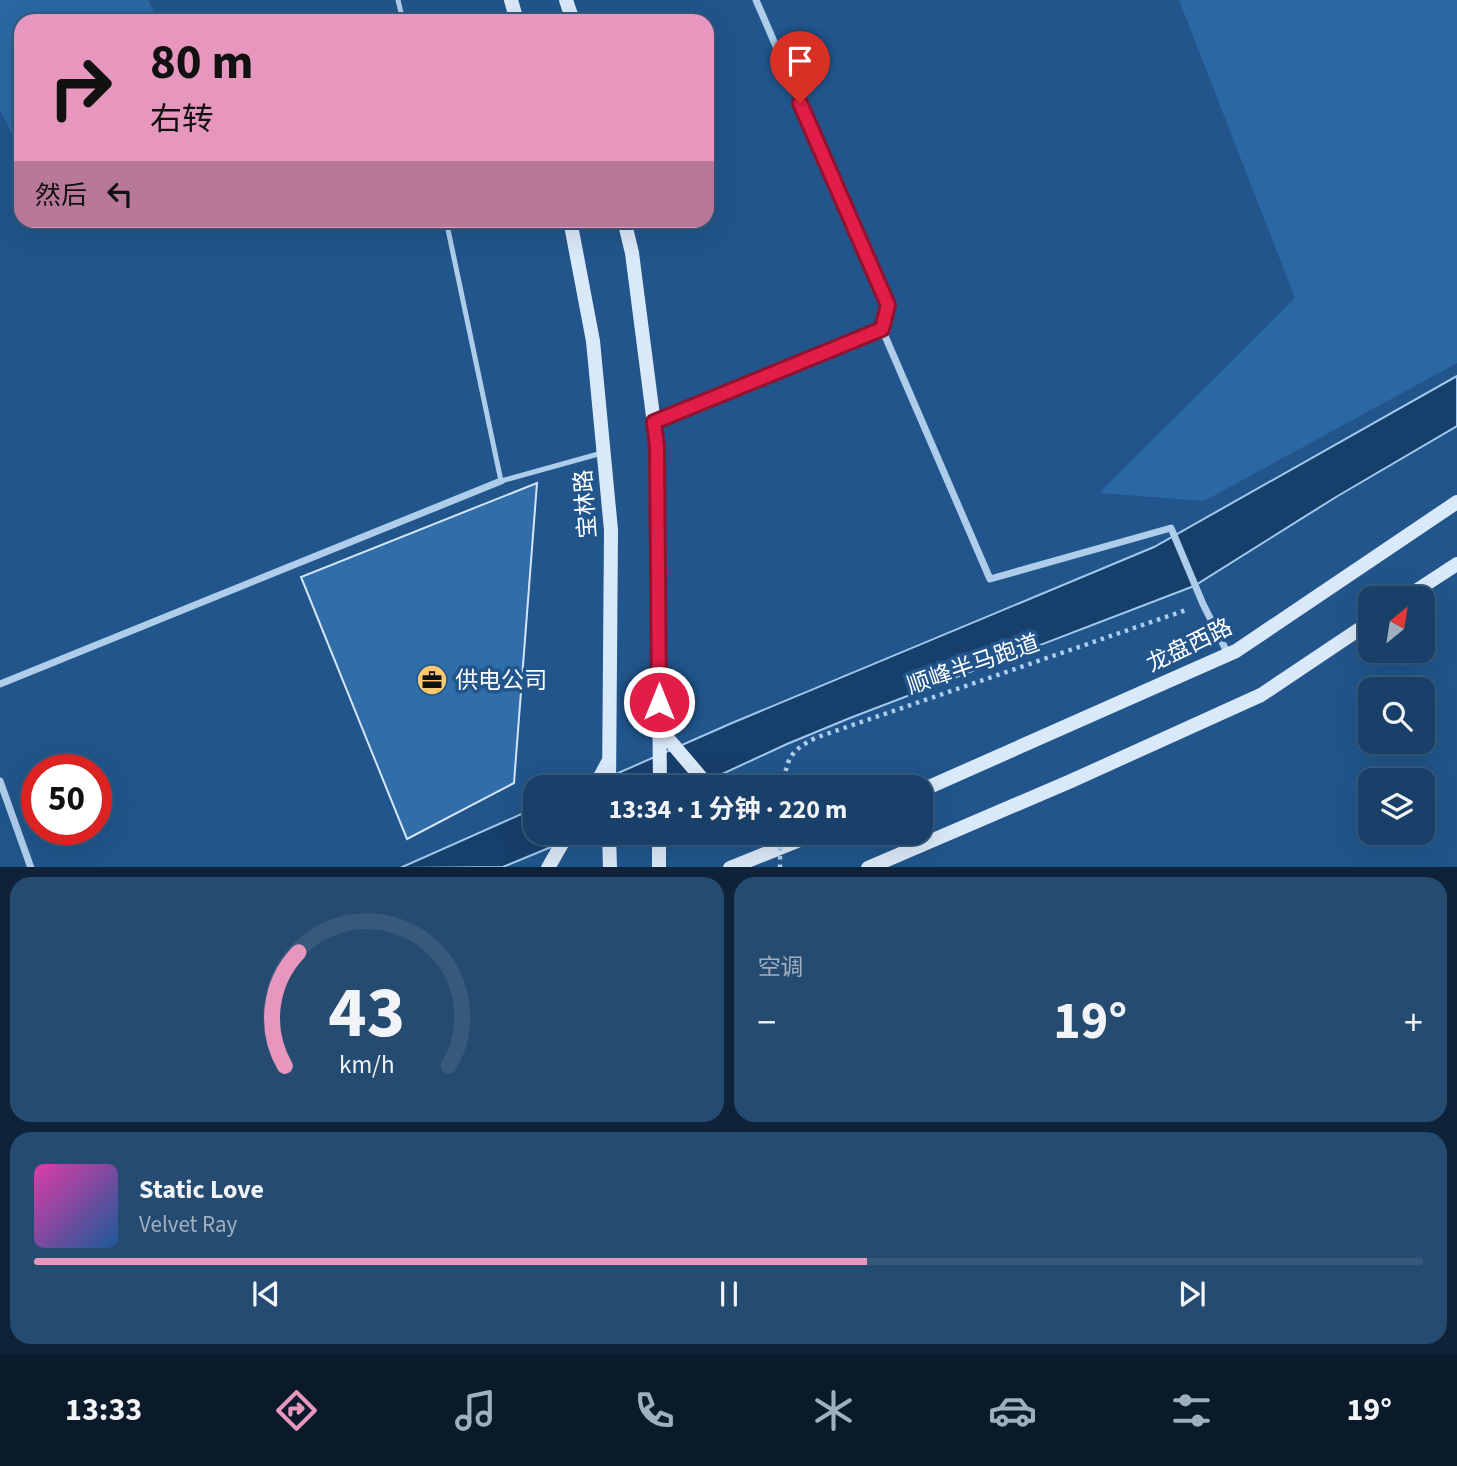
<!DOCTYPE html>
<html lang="zh">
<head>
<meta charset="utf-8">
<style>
  body { margin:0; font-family:"Source Sans 3","Noto Sans SC",sans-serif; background:#264b71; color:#f1f3f6; height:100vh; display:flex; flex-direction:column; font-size:26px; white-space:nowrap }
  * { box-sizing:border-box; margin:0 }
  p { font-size:23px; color:#9fafc0 }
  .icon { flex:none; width:38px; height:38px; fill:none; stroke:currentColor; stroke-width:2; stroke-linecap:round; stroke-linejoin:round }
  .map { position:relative; height:867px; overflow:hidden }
  .side { display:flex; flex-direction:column; gap:10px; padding:10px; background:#0e2339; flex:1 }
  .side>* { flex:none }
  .hud { position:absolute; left:14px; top:14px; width:700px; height:214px; border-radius:21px; box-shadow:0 7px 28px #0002,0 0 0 2px #37597c; background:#e797bd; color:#111; overflow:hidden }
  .needle { width:46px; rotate:30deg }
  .fabs { position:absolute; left:1358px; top:586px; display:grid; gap:14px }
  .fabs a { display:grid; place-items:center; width:77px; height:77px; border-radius:14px; background:#194068; box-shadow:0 7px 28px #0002,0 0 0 2px #37597c; font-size:35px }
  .speed { position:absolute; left:21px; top:754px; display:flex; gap:14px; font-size:35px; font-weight:700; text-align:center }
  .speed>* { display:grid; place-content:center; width:91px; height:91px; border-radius:50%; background:#194068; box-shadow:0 7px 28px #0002,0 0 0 2px #37597c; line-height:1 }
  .speed .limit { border:10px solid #d22; background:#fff; color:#111 }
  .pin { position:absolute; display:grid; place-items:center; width:60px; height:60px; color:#fff; margin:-72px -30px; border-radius:50% 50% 50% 0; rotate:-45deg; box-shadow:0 0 7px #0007 }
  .pin .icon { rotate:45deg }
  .me { position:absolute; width:77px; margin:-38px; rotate:0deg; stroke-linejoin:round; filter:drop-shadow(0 0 5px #0008) }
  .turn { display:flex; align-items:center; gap:24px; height:147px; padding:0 21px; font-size:32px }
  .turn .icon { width:91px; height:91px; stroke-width:2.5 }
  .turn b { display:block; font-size:49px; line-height:60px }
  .then { display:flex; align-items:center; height:66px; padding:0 21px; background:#0003; gap:14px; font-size:26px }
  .big { font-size:52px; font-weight:700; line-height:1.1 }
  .side .widget { flex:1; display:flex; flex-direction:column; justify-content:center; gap:10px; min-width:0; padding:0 24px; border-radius:21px; background:#264b71 }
  .side .dial { align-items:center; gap:0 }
  .dial svg { height:182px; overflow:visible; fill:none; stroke:#37597c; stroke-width:7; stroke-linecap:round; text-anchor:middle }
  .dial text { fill:#f1f3f6; stroke:none }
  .song { display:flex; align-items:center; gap:21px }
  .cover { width:84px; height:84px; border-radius:10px; background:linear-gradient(135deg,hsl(320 70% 55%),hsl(210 70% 35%)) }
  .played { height:7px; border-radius:4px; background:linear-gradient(90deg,#e797bd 60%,#37597c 60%) }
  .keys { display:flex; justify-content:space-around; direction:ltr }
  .heat { display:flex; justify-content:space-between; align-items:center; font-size:38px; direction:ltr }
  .side .tiles { flex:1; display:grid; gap:10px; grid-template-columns:1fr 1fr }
  .widget:last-child { grid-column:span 2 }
  .trip { position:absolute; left:523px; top:775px; width:410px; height:70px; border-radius:21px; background:#194068; box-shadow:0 7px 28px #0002,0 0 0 2px #37597c; font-weight:700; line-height:70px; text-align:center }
  .dock { display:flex; height:112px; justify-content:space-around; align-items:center; background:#0a1a2a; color:#9fafc0 }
  .dock .icon { width:49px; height:49px }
  .dock .selected { color:#e797bd }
  .dock b { font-size:32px; color:#f1f3f6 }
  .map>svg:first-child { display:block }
  .green { fill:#2b68a3 }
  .water { fill:#173f6b; stroke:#a2c9ec; stroke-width:2 }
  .building { fill:#316da8; stroke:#d3e6f8; stroke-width:2 }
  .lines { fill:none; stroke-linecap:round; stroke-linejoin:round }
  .path { stroke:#aecdeb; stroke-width:4.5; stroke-dasharray:3.5 5; stroke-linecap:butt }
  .lane { stroke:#aecdeb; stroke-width:5 }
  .street { stroke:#aecdeb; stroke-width:7 }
  .secondary { stroke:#dae9f9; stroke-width:14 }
  .path-bridge { stroke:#aecdeb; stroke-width:4.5; stroke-dasharray:3.5 5; stroke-linecap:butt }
  .route-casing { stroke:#92132f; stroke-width:18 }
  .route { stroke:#e11d48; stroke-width:12 }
  .labels { text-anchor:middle; stroke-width:7; stroke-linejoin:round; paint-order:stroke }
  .street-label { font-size:23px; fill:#fff; stroke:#21558b }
  .poi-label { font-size:23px; fill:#fff; stroke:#21558b; text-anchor:start }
</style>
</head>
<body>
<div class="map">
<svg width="1457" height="868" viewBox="0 0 1457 868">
  <rect width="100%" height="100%" fill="#21558b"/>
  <path class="green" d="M0,0H148L159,21H21V153L0,110Z
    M1179,0H1457V363L1204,501L1099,493L1295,298Z"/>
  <path class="water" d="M1457,376V426L1336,497L1194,586L850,718L787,744L694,787L584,788L732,723L1154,547Z
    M535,808L536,833H585L503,867L400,868Z"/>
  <path class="building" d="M537,483L514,783L407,839L301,577Z"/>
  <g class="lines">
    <path class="path" d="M783,788C787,758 789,752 815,738L1189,609"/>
    <path class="lane" d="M398,0L403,21
      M446,220L501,481L602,453"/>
    <path class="street" d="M756,0L888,305L882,329
      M654,422L882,329L990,579L1171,528L1203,604L1228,654
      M0,684L501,481
      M0,781L31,868"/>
    <path class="secondary" d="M511,0L517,21
      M566,0L573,21
      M570,220L593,341L611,530L609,788
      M624,220L632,253L657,447L660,788
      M1405,598L1457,564
      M659,728L710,788
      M594,788L608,762
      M920,791L1236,651L1457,502
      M609,833L610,868
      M659,833V868
      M548,868L568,833
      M730,868L817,833
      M868,868L1071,781L1261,695L1370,622"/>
    <path class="path-bridge" d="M780,868V833"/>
  </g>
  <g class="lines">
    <g class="route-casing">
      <path id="route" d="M659,702L657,447L654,422L882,329L888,305L800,103"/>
    </g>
    <use href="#route" class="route"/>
  </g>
  <defs>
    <g id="office-disc" transform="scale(1.575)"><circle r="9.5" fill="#f8c970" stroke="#21558b"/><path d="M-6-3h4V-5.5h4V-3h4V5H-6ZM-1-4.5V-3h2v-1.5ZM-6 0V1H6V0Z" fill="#111"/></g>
  </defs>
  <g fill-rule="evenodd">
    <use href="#office-disc" x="432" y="680"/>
  </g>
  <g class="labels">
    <g class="street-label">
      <text transform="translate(585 504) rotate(-94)" y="8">宝林路</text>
      <text transform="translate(1189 645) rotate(-26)" y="8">龙盘西路</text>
      <text transform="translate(973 664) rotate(-19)" y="8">顺峰半马跑道</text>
    </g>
    <g class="poi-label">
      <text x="455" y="688">供电公司</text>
    </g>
  </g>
</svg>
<div class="fabs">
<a><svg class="needle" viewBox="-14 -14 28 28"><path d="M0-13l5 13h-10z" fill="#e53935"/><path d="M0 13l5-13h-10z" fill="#9fafc0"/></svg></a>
<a><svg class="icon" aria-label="search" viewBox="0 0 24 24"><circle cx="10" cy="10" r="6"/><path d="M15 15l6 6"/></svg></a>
<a><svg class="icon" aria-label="layers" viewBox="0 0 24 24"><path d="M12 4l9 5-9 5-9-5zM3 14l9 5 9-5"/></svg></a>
</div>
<div class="speed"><div class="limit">50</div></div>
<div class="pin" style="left:800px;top:103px;background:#d93025"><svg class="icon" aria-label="arrive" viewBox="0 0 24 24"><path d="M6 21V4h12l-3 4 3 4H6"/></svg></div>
<svg class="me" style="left:659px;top:702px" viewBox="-20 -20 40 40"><circle r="17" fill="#e11d48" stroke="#fff" stroke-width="3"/><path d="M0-11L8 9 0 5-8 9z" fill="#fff"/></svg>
<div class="trip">13:34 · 1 分钟 · 220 m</div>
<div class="hud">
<div class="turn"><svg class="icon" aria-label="right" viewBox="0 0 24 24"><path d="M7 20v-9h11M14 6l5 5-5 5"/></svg><div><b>80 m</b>右转</div></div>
<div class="then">然后<svg class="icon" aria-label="left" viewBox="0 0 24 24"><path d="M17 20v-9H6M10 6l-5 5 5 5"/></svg></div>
</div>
</div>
<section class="side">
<div class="tiles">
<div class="widget dial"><svg viewBox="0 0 100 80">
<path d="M14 69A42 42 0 1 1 86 69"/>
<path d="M14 69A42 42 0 0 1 20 19" stroke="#e797bd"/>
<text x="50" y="56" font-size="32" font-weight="700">43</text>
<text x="50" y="72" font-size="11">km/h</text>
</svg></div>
<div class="widget"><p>空调</p>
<div class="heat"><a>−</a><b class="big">19°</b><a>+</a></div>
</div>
<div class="widget">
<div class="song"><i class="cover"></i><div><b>Static Love</b><p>Velvet Ray</p></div></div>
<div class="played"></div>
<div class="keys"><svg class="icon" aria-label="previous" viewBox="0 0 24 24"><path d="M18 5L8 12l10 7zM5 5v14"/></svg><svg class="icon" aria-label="pause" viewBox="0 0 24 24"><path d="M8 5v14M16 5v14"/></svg><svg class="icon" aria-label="next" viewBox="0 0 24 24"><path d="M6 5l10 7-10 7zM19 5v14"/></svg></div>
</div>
</div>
</section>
<nav class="dock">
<b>13:33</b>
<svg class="icon selected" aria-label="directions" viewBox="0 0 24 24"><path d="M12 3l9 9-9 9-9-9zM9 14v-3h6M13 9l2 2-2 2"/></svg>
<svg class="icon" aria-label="music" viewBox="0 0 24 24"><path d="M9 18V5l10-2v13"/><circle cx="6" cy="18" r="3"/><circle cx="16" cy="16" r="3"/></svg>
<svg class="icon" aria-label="phone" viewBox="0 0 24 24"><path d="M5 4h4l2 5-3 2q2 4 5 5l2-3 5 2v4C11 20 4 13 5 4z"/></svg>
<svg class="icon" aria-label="climate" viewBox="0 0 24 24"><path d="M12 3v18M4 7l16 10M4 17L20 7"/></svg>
<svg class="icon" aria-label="car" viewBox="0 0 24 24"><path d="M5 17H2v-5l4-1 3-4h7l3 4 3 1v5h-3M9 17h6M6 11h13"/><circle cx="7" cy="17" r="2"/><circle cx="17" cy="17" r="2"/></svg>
<svg class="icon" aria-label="filters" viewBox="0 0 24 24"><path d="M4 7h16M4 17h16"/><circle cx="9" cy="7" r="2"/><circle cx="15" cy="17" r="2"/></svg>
<b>19°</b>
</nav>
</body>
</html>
